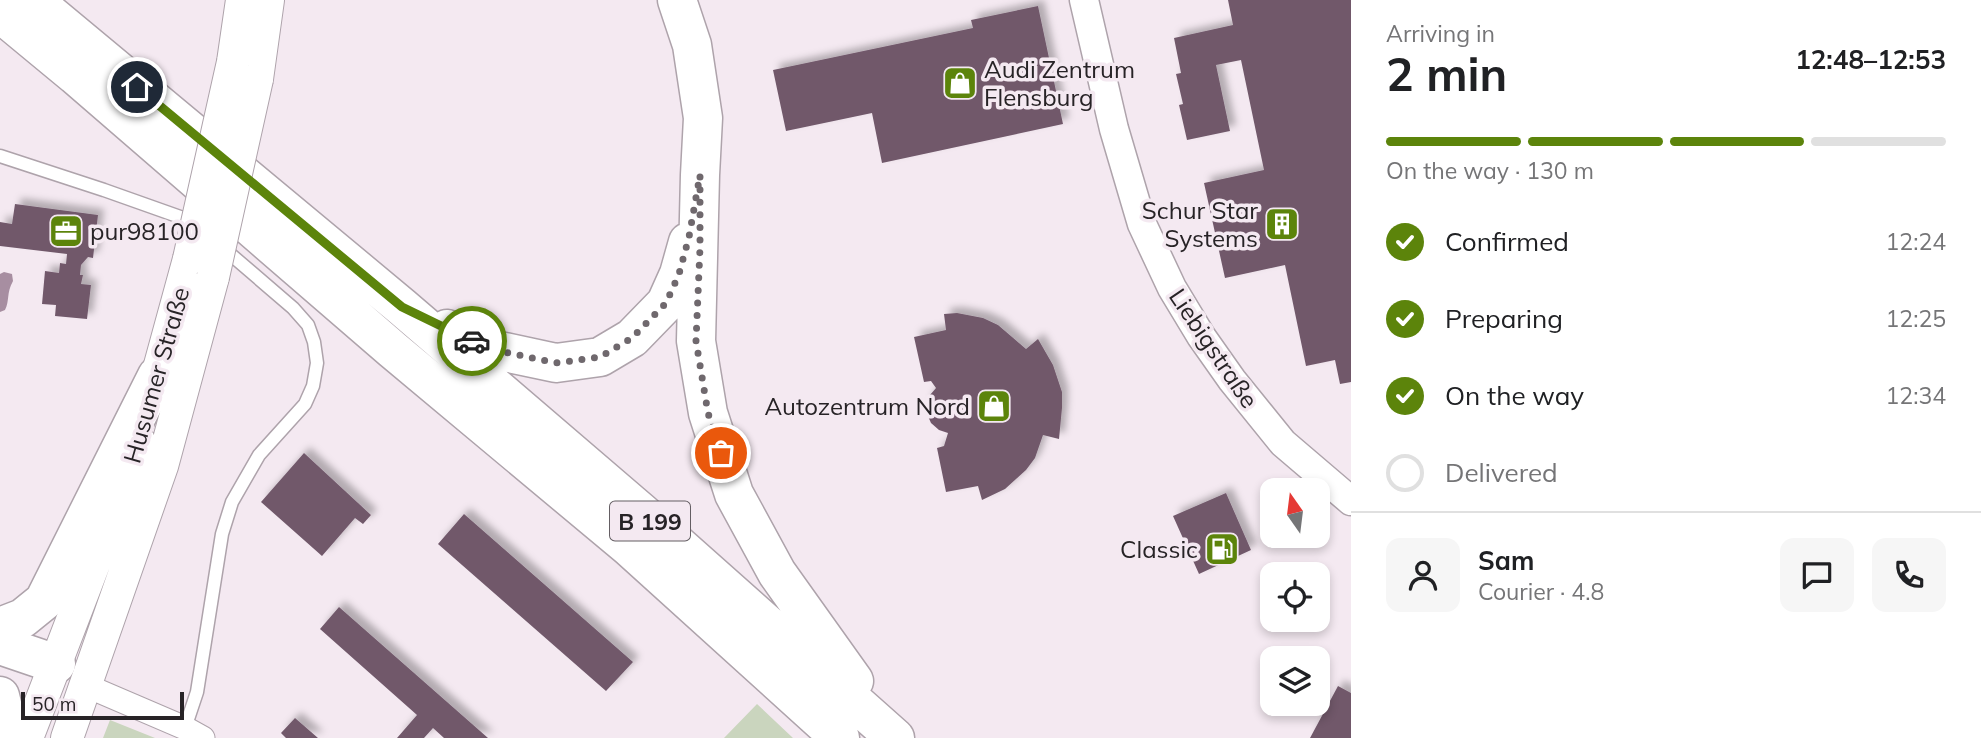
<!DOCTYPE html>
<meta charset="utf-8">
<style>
:root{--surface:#fff;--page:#f6f6f6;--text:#202124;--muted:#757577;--line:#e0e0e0;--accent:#5c840b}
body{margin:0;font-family:Mulish,sans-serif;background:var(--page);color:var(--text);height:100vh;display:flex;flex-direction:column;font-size:26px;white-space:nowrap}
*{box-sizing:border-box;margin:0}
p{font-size:23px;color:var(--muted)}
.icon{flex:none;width:38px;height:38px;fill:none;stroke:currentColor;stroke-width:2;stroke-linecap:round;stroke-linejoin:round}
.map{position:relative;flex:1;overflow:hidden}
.panel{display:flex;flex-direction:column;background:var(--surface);width:630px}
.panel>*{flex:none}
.needle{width:46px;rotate:346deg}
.controls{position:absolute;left:1260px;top:478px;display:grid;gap:14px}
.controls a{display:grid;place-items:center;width:70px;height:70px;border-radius:14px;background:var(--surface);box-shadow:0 4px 10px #0003;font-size:35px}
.scale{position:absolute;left:21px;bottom:18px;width:163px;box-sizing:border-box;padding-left:7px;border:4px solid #272326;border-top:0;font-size:19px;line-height:24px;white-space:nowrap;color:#272326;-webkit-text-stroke:5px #f4e9f1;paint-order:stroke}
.pin{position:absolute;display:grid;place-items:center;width:60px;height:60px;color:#fff;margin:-30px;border:4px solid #fff;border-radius:50%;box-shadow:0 2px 7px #0007}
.courier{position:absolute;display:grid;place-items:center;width:70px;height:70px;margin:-35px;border:5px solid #5c840b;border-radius:50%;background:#fff;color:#222;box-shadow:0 2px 9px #0007}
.headline em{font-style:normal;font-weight:700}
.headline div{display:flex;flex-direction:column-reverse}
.headline{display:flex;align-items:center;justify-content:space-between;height:119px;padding:0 35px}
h1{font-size:46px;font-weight:700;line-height:52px}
.bar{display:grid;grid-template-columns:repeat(4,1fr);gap:10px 7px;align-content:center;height:84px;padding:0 35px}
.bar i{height:9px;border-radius:5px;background:var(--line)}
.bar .on{background:var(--accent)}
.bar p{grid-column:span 4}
.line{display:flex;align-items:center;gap:18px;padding:0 35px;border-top:2px solid var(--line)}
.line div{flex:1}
.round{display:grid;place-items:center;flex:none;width:74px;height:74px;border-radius:14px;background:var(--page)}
ol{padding:0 35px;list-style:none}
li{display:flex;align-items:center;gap:21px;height:77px}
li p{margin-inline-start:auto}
li .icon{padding:7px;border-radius:50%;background:var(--accent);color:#fff;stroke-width:4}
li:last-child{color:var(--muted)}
li i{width:38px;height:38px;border:4px solid var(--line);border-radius:50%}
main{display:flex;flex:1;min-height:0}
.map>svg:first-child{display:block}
</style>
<main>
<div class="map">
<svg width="1351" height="738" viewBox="0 0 1351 738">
<defs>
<filter id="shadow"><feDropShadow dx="6" dy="-6" stdDeviation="3.5" flood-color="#0004"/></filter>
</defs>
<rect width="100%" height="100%" fill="#f4e9f1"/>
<!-- green -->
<path fill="#cad5be" d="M757 704 793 738H724Z
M110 720 155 738H103Z"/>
<!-- water -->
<path fill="#a78ea1" d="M4 272 12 274 13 281C6 294 10 300 5 310L0 312V274Z"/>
<!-- building -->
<path fill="#71596b" filter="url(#shadow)" d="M1228 0H1351V382L1340 384 1335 360 1306 366 1285 265 1225 278 1204 183 1264 170 1241 60 1216 65 1230 131 1187 140 1179 105 1183 104 1176 74 1181 73 1174 38 1233 25Z
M1038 6 1063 124 882 163 872 113 786 131 773 70 973 28 971 20Z
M15 204 98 215 93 258 88 257 81 265 80 275H83L81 284 91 285 87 319 55 316 56 305 42 304 45 271 59 273 60 263 66 264 67 254 0 246V222L12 224Z
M957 313 983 318 998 325 1026 349 1038 339 1053 365 1062 392V408L1059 439 1043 435 1035 458 1026 470 1005 489 982 500 978 486 946 492 937 448 944 446 948 433 939 430 931 423 927 414 926 404 930 395 936 388 931 381 924 382 914 337 946 330 944 314Z
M304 453 371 515 363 524 355 518 322 556 261 502Z
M1226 493 1251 550 1199 574 1173 516Z
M464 514 633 662 606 691 438 544Z
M339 607 488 738H444L433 728 424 738H397L417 715 320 629Z
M1338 686 1351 693V738H1310Z
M295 718 318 738H286L281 733Z"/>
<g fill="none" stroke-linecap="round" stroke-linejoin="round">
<!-- service casing -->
<g stroke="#aea3ab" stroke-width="15">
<path id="service" d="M0 156 104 190 183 218 194 226
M185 728 197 692 222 534 232 502 259 455 305 404 313 386 317 363 314 342 308 325 293 308 222 247"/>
</g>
<!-- minor casing -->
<g stroke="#aea3ab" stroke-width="25">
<path id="minor" d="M87 686 185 728 203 738"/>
</g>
<!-- tertiary casing -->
<g stroke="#aea3ab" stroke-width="31">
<path id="tertiary" d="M1084 0 1114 129 1142 224 1172 288 1201 336 1232 380 1283 443 1351 501"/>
</g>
<!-- secondary casing -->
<g stroke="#aea3ab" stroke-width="34">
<path id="secondary" d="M233 62 242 0
M257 79 268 0
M151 398 189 259
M27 738 133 462 139 441
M67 738 162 466 213 277"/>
</g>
<!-- trunk casing -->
<g stroke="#aea3ab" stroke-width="41">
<path id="trunk" d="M33 0 402 307 642 513 895 738
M677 0 692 45 703 118 700 175 696 341 708 413 734 494 777 573 854 681
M0 13 75 75 393 350 629 547 840 738
M447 329 486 348 556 363 600 357 632 338 666 303 679 274 688 242
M0 627 23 618 44 601 157 376
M0 645 56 664
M0 696 8 728 6 738"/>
</g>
<!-- service -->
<use href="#service" stroke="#fff" stroke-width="12"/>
<!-- minor -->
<use href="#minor" stroke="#fff" stroke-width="23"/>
<!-- tertiary -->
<use href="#tertiary" stroke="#fff" stroke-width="28"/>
<!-- secondary -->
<use href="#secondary" stroke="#fff" stroke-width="32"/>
<!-- trunk -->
<use href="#trunk" stroke="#fff" stroke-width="38"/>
<!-- secondary-bridge casing -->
<g stroke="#aea3ab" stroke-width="34" stroke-linecap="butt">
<path id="secondary-bridge" d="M189 259 233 62
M213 277 257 79"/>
</g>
<!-- secondary-bridge -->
<use href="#secondary-bridge" stroke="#fff" stroke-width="32"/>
</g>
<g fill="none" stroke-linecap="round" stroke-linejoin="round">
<!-- done -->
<path stroke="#6f686d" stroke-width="7" stroke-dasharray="0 12.6" d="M472 341 486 348 556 363 600 357 632 338 666 303 679 274 689 237 700 175V248L696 341 708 413 721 453"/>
<!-- route -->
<path stroke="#5c840b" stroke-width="9" d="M137 87 402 307 472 341"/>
</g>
<!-- icons -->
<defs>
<g id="shop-square" transform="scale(1.75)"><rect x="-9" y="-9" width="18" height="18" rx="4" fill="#5c840b" stroke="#f4e9f1"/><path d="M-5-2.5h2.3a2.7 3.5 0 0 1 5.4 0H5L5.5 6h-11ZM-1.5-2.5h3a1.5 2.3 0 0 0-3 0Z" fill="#fff"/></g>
<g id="building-square" transform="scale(1.75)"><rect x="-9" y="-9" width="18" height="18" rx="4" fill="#5c840b" stroke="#f4e9f1"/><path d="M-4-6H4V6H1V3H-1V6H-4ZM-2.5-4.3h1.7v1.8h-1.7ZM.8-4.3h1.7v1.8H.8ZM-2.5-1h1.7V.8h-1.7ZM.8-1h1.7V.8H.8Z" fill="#fff"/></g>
<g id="office-square" transform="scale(1.75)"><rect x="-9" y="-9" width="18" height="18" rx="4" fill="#5c840b" stroke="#f4e9f1"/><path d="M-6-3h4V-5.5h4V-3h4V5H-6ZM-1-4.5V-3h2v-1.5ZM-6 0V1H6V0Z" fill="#fff"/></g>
<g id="fuel-square" transform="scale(1.75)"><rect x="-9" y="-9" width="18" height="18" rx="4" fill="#5c840b" stroke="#f4e9f1"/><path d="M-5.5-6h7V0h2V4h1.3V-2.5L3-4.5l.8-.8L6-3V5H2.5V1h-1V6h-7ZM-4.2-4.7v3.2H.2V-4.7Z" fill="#fff"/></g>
</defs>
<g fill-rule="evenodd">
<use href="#shop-square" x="960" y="83"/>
<use href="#building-square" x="1282" y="224"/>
<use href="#office-square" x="66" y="231"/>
<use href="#shop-square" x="994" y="406"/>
<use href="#fuel-square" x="1222" y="549"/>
</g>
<g text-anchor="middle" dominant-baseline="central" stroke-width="7" stroke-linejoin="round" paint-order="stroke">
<!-- shield labels -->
<rect fill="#f4e9f1" stroke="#645e63" stroke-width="2" x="610" y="501.5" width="80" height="39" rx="5"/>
<g font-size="23" font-weight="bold" fill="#272326">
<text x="650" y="521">B 199</text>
</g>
<!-- poi labels -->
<g font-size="24" fill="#272326" stroke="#f4e9f1" text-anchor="end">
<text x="984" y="69" text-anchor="start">Audi Zentrum<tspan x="984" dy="28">Flensburg</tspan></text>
<text x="1258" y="210">Schur Star<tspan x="1258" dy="28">Systems</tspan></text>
<text x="90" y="231" text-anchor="start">pur98100</text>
<text x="970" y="406">Autozentrum Nord</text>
<text x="1198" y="549">Classic</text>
</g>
<!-- street labels -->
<g font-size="24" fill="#272326" stroke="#f4e9f1">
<text transform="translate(1214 348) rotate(56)">Liebigstraße</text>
<text transform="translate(156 375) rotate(-74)">Husumer Straße</text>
</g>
</g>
</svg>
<div class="controls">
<a><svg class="needle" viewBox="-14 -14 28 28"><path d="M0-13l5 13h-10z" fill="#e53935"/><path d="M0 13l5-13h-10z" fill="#757577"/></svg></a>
<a><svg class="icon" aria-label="locate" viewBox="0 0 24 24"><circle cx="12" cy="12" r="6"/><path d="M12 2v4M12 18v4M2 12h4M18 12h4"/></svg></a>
<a><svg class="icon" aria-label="layers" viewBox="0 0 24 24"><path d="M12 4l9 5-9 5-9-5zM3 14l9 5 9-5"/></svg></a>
</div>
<div class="scale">50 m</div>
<div class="pin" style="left:721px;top:453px;background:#ea580c"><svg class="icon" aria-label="bag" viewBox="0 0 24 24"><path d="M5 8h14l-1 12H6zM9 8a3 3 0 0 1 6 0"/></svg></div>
<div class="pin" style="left:137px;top:87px;background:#1f2937"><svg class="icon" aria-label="home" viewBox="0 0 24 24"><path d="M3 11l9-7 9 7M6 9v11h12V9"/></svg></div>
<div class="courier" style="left:472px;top:341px"><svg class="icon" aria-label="car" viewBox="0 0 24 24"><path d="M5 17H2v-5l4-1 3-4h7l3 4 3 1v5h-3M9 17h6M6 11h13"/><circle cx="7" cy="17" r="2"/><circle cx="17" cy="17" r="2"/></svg></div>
</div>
<section class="panel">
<div class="headline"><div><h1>2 min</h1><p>Arriving in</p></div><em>12:48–12:53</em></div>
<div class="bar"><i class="on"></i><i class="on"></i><i class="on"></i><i></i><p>On the way · 130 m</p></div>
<ol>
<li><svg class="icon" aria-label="check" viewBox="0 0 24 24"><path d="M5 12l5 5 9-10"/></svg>Confirmed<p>12:24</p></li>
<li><svg class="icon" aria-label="check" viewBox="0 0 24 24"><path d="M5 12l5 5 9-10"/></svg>Preparing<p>12:25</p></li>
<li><svg class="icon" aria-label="check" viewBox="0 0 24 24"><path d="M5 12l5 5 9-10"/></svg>On the way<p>12:34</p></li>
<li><i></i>Delivered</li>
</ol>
<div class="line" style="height:126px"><a class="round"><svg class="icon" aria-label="person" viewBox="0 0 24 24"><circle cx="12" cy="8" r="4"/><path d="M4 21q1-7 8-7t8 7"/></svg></a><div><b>Sam</b><p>Courier · 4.8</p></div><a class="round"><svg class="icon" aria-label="chat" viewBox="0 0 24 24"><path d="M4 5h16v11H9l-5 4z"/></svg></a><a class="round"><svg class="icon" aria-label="phone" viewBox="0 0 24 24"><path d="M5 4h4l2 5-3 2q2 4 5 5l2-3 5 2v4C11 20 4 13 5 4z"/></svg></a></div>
</section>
</main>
